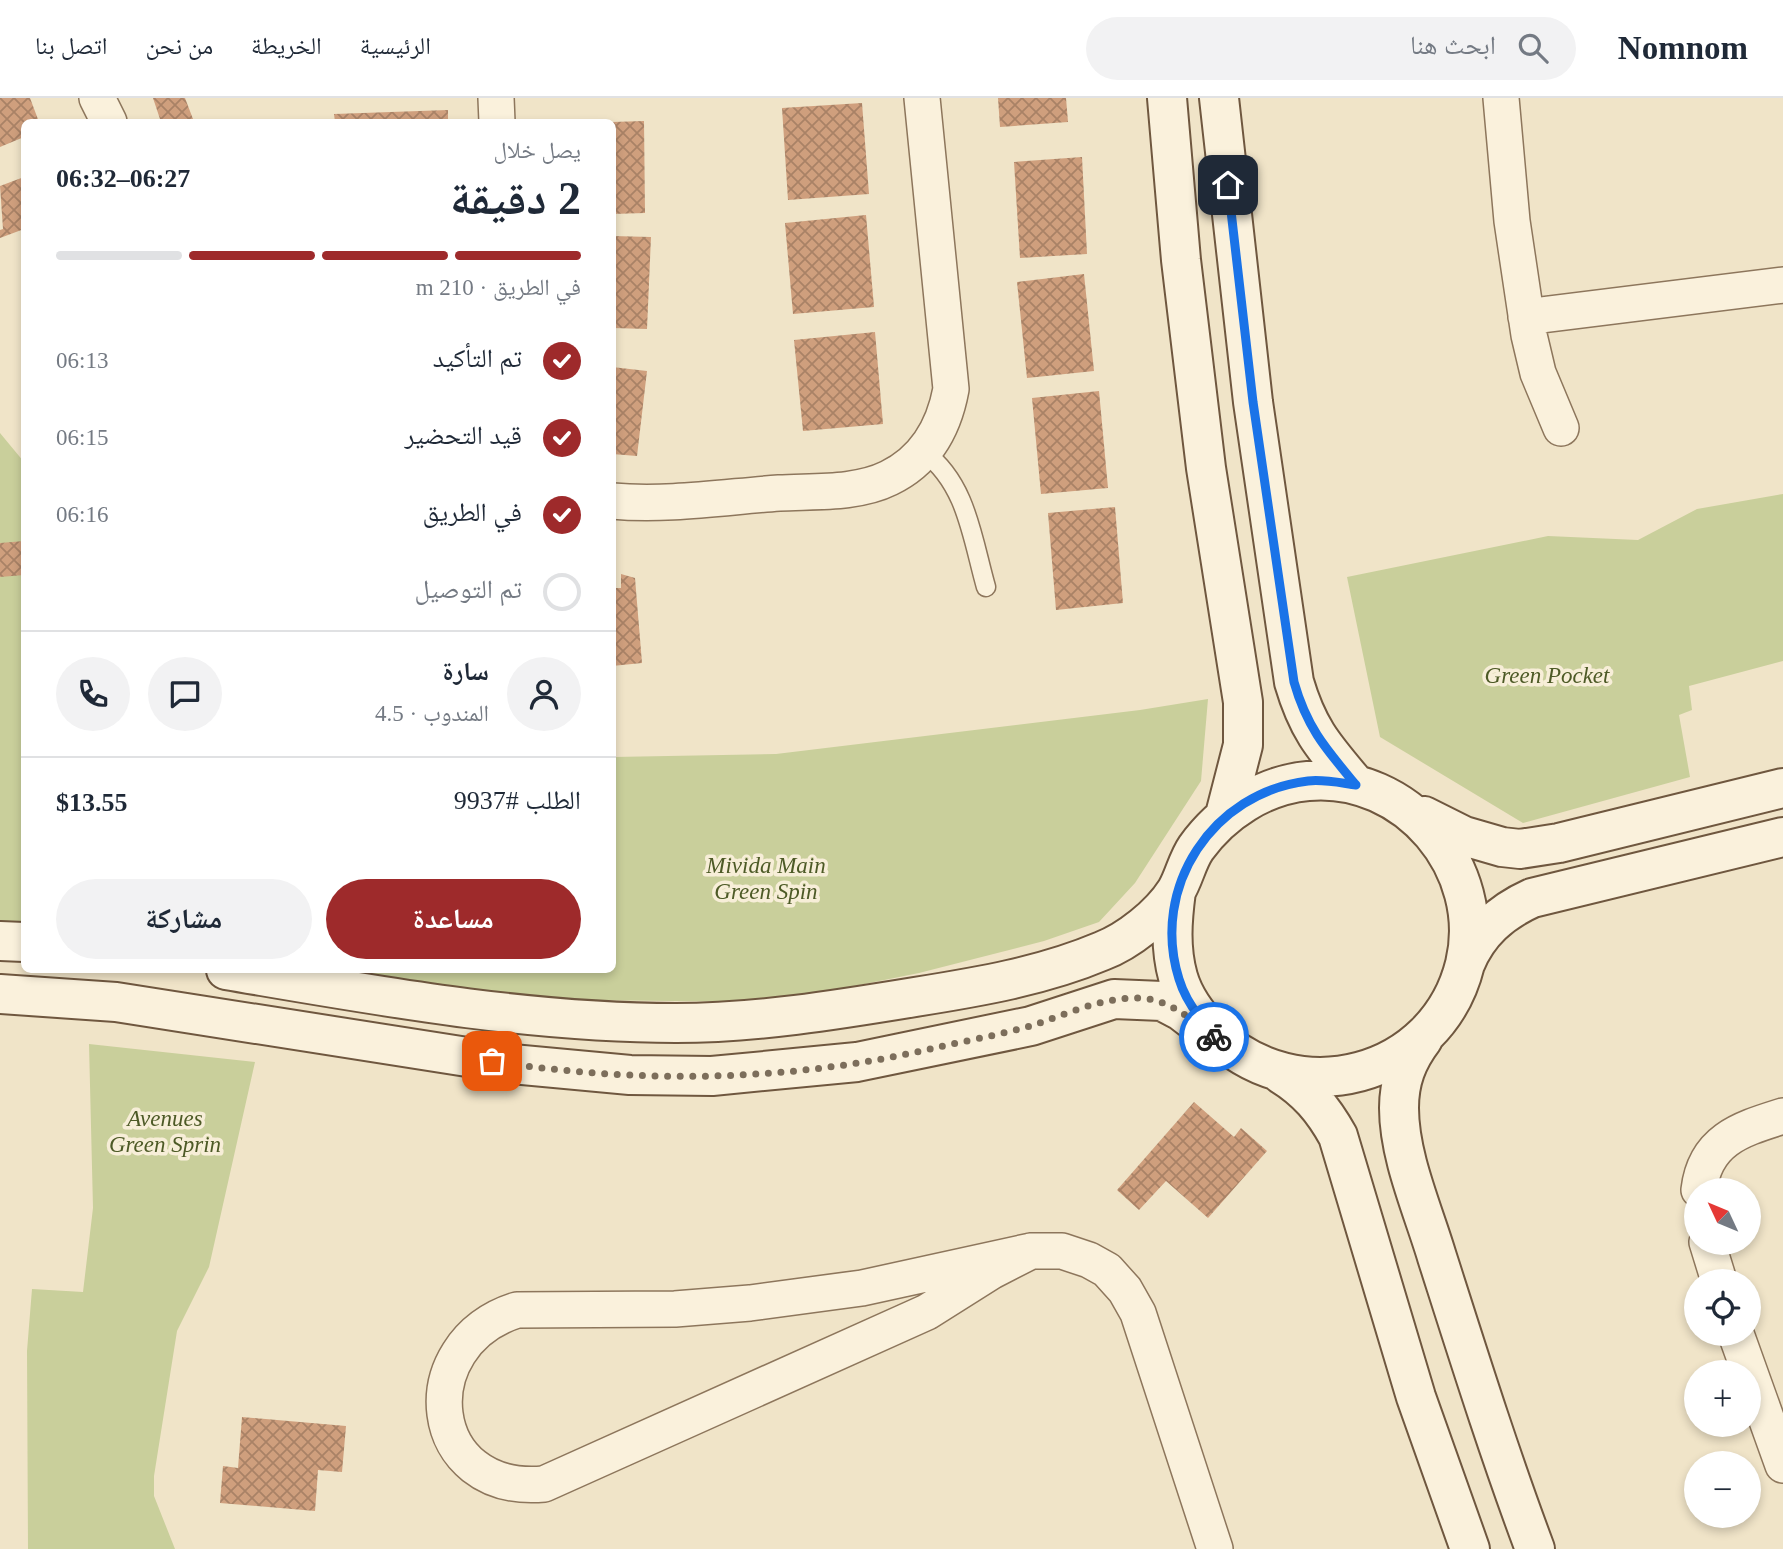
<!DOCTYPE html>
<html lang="ar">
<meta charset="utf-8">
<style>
:root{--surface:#fff;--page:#f2f2f3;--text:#1f2937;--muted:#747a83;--line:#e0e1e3;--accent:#9e2a2b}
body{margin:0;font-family:"Times New Roman","Noto Naskh Arabic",serif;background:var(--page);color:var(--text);direction:rtl;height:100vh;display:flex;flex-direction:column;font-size:26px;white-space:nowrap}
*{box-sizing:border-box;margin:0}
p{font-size:23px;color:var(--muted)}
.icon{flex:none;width:38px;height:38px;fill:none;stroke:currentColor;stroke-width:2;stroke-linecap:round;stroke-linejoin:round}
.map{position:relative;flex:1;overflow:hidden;direction:ltr}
.drawer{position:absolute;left:21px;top:21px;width:595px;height:854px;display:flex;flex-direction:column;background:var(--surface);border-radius:10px;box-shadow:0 4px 10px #0003;direction:rtl}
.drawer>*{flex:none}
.needle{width:46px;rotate:314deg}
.tools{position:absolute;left:1684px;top:1080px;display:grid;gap:14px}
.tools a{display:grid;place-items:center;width:77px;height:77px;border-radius:50%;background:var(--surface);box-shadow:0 4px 10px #0003;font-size:35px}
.pin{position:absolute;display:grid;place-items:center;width:60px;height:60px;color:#fff;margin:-30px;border-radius:14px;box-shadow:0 4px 10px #0006}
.courier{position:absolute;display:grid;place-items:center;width:70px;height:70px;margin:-35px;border:5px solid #1a73e8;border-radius:50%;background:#fff;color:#222;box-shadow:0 2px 9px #0007}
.overview em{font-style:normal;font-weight:800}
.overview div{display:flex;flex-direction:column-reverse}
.overview{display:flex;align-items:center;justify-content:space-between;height:119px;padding:0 35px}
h1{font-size:46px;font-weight:800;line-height:52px}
.bar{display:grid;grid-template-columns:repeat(4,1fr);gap:10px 7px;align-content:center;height:84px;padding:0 35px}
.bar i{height:9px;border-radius:5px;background:var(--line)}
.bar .active{background:var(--accent)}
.bar p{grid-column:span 4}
.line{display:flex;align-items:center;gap:18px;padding:0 35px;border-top:2px solid var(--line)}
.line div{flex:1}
.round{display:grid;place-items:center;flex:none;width:74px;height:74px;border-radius:37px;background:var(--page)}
ol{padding:0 35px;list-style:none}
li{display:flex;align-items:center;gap:21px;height:77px}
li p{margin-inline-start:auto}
li .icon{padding:7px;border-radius:50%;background:var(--accent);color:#fff;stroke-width:4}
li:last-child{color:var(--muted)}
li i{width:38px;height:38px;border:4px solid var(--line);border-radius:50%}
.primary-button{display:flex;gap:14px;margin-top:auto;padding:14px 35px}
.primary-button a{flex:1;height:80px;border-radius:42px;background:var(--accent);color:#fff;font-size:28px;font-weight:800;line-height:80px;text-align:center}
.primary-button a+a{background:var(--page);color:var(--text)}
header{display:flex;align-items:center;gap:42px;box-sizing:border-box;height:98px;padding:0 35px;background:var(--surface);border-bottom:2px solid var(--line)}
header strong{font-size:33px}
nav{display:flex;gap:38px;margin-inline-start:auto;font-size:24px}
.search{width:490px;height:63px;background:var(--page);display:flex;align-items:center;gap:18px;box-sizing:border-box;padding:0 24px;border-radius:38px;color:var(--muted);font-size:26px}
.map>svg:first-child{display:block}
</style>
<header>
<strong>Nomnom</strong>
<div class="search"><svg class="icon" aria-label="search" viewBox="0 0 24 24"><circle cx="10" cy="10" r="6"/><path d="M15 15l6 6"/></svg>ابحث هنا</div>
<nav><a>الرئيسية</a><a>الخريطة</a><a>من نحن</a><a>اتصل بنا</a></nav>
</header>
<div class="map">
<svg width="1783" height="1451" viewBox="0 0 1783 1451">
<defs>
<pattern id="building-cross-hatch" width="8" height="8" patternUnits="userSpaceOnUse" patternTransform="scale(1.75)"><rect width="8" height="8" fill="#cf9f7d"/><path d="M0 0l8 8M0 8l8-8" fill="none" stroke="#a98266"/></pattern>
</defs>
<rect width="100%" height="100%" fill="#f0e4c8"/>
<!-- green -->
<path fill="#c9cf9b" d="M0 335 24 364V826H0Z
M1783 396V563L1689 588 1692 612 1679 617 1690 679 1523 725 1380 639 1347 479 1548 438 1638 442 1697 411Z
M1208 601 1201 683 1135 785 1099 824 1044 843 919 875 775 904 487 901 305 872H612L613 659 776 656 1140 612Z
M89 946 255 964 209 1169 177 1233 154 1378V1398L175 1451H28L27 1253 32 1191 83 1194 93 1110Z"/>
<!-- building -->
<path fill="url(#building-cross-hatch)" d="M0 0H30L39 24H24V39L0 49Z
M153 0H185L193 21 187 24H161Z
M998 0H1066L1068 24 1000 29Z
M862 5 869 96 788 102 782 10Z
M448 12V24H335L334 16Z
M644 23 645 115 612 116V24Z
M1082 59 1087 156 1020 160 1014 64Z
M24 79V131L0 140V132L3 131 0 88Z
M866 117 874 209 793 216 785 125Z
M612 138 651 139 647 231 612 230Z
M1084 176 1094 273 1027 280 1017 184Z
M875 234 883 326 803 333 794 242Z
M612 269 647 273 637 358 612 356Z
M1099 293 1108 390 1041 396 1032 300Z
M1115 409 1123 505 1056 512 1048 415Z
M24 443V477L0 479V445Z
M621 476 635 480 642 565 612 568V490H621Z
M1194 1004 1234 1039 1241 1030 1267 1053 1208 1120 1166 1083 1139 1112 1117 1092Z
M242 1319 346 1328 342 1374 318 1372 315 1413 220 1405 223 1368 238 1370Z"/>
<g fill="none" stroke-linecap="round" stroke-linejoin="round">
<!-- lane casing -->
<g stroke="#8d765c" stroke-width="21">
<path id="lane" d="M924 354C967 386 972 440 986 489"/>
</g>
<!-- street casing -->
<g stroke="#8d765c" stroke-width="38">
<path id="street" d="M97 0 109 24
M496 0 497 24
M1501 0 1512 123 1529 237 1538 275 1561 330
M1526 219 1783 187
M612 403C667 408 724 399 779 395 814 393 857 396 889 380 926 362 944 329 951 291L922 0
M1699 1092C1705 1041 1742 1031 1783 1018
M1707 1144 1719 1183
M1031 1153 992 1173 927 1214 544 1386C424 1397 409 1246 517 1212L675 1211 750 1205 862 1190 1031 1153H1062L1089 1162 1107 1172 1125 1192 1138 1215 1215 1451
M1736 1236 1783 1367"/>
</g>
<!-- secondary casing -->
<g stroke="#6f573f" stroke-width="42">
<path id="secondary" d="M1167 0 1181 162 1206 370 1243 604V647L1225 717
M1219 0 1253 304 1294 584C1308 632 1324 649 1356 687
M1424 718 1464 738 1502 749 1520 751 1559 745 1783 690
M0 843 24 844
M1465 866C1478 834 1501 814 1532 800L1783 739
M226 872C374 897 525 925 676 925 756 925 836 912 915 899 978 889 1043 878 1102 853 1128 843 1160 818 1176 793 1184 780 1187 763 1196 750 1222 714 1263 687 1308 683 1407 674 1488 771 1465 866 1437 980 1296 1016 1214 935 1199 920 1184 900 1178 879 1170 850 1172 823 1176 793
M0 896 116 904 512 966 630 977 712 978 857 964 1031 928 1114 901 1162 903 1181 913 1203 930
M1423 941C1407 962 1399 983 1399 1010 1399 1059 1423 1112 1437 1159 1468 1256 1499 1355 1535 1451
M1281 976C1307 992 1323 1011 1338 1038L1416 1299 1470 1451"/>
</g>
<!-- lane -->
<use href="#lane" stroke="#faf1dc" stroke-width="18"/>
<!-- street -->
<use href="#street" stroke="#faf1dc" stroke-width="35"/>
<!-- secondary -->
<use href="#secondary" stroke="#faf1dc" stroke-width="38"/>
</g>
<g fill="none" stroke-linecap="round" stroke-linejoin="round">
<!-- done -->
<path stroke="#7c6e5b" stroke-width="7" stroke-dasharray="0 12.6" d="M492 963C636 986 788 984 930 951 964 943 1000 937 1034 927 1067 916 1100 900 1136 900 1168 900 1190 920 1214 939"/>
<!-- route -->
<path stroke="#1a73e8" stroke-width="9" d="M1214 939 1232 953C1210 932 1188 911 1179 881 1150 789 1213 694 1308 683 1323 681 1341 685 1356 687 1326 651 1307 630 1294 584L1253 304 1228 87"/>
</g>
<g text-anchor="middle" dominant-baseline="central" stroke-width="7" stroke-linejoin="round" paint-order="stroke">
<!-- park labels -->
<g font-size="23" font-style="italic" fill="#4d5a26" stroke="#f7eed8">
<text x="1547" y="577">Green Pocket</text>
<text x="766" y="767">Mivida Main<tspan x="766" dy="26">Green Spin</tspan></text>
<text x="165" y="1020">Avenues<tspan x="165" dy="26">Green Sprin</tspan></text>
</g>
</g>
</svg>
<div class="tools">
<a><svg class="needle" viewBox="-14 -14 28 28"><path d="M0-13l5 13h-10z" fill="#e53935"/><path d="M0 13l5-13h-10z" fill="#747a83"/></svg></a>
<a><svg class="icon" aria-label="locate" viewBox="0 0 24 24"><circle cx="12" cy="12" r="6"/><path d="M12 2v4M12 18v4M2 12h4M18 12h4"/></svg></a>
<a>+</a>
<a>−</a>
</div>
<div class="pin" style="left:492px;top:963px;background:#ea580c"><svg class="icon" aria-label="bag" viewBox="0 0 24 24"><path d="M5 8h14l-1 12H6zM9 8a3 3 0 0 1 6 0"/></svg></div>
<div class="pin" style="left:1228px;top:87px;background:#1f2937"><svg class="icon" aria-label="home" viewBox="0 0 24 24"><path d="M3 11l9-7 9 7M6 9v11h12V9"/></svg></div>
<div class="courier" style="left:1214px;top:939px"><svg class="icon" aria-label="bike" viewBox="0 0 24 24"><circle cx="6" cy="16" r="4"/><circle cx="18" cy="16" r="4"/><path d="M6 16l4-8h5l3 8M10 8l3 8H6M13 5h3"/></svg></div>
<section class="drawer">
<div class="overview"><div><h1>2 دقيقة</h1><p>يصل خلال</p></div><em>06:27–06:32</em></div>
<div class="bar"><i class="active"></i><i class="active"></i><i class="active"></i><i></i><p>في الطريق · 210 m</p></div>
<ol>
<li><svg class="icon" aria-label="check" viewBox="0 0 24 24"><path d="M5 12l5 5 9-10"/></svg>تم التأكيد<p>06:13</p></li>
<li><svg class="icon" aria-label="check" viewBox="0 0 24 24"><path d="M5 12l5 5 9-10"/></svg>قيد التحضير<p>06:15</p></li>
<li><svg class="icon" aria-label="check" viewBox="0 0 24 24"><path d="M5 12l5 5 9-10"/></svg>في الطريق<p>06:16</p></li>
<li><i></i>تم التوصيل</li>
</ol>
<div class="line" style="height:126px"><a class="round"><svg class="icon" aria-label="person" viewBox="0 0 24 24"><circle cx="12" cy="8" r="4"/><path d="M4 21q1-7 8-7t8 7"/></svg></a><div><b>سارة</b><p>المندوب · 4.5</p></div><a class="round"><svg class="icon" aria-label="chat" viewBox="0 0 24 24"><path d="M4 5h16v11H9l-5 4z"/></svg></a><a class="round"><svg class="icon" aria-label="phone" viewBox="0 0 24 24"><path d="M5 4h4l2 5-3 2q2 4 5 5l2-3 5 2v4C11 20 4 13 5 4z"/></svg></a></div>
<div class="line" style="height:91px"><div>الطلب #9937</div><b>$13.55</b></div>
<div class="primary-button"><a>مساعدة</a><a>مشاركة</a></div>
</section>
</div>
